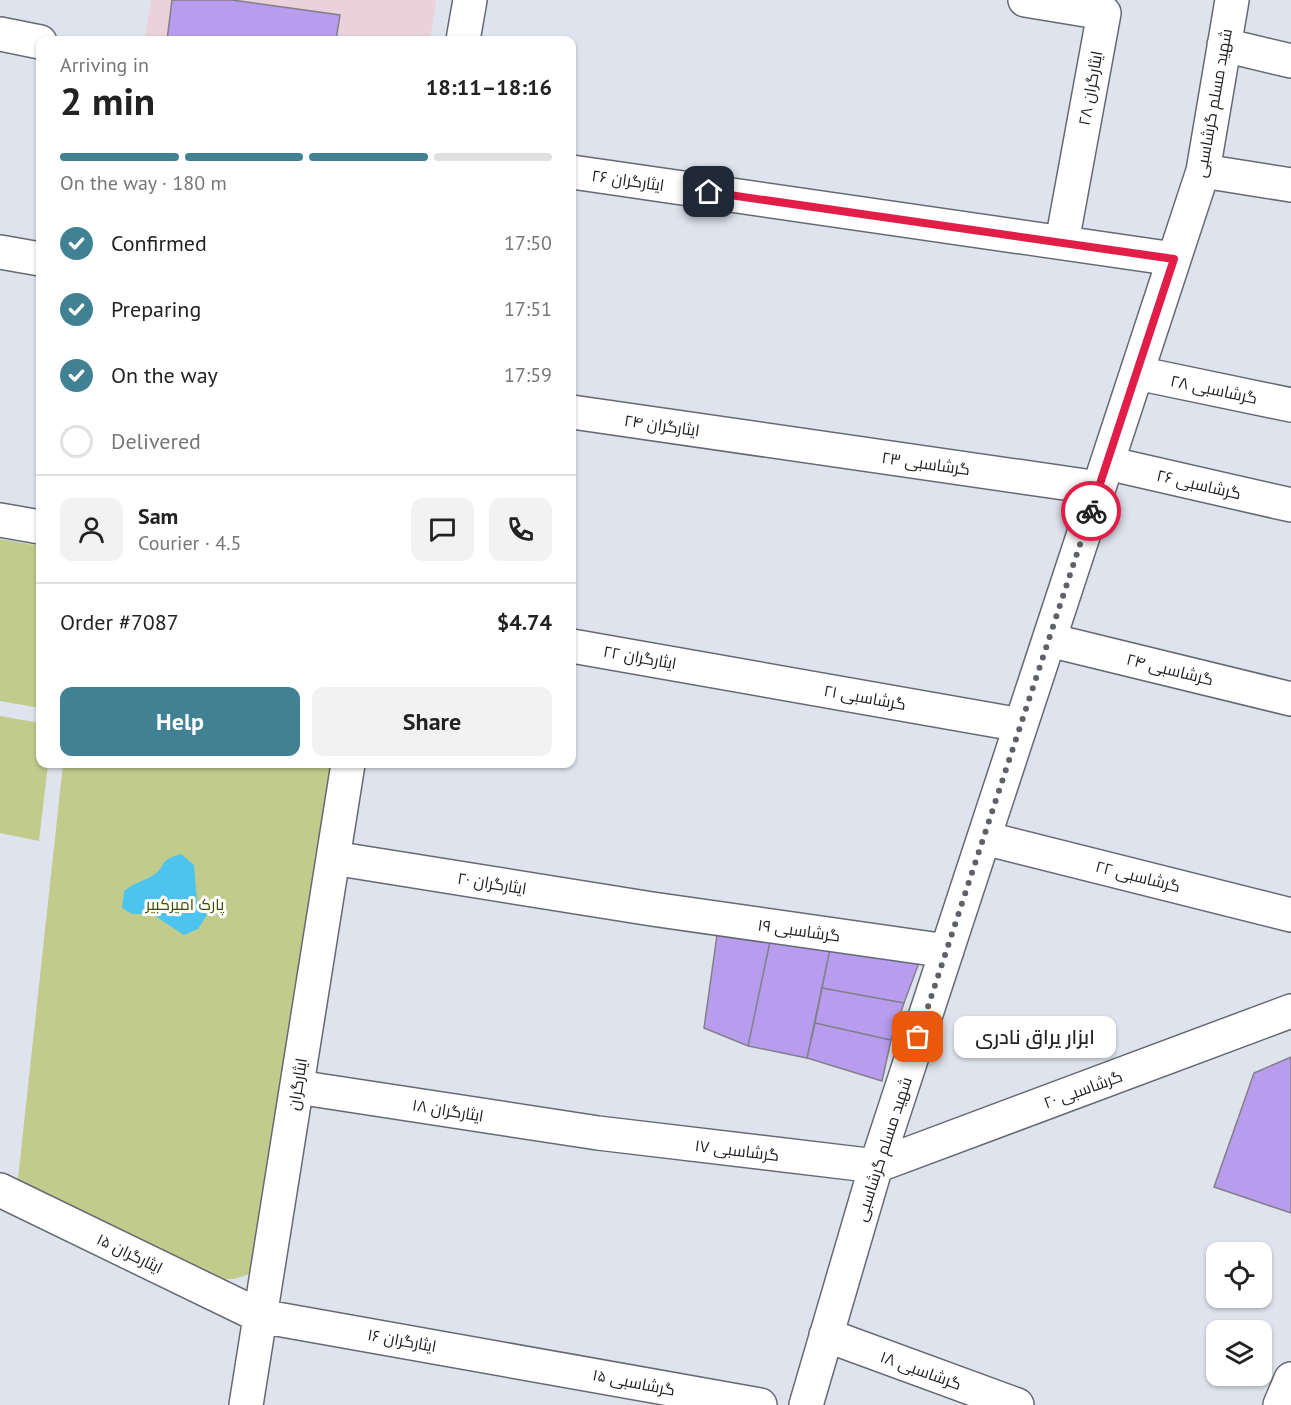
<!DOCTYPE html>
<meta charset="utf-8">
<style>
:root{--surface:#fff;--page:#f2f2f2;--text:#222;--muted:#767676;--line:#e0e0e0;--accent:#408193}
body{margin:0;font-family:"PT Sans",Cairo,sans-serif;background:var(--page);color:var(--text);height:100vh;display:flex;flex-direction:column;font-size:22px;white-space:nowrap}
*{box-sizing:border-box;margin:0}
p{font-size:20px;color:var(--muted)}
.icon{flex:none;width:33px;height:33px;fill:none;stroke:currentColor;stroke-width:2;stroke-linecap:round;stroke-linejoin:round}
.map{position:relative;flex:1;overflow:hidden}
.details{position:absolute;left:36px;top:36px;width:540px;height:732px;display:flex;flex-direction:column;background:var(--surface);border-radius:12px;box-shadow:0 2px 4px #0004}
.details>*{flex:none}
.fabs{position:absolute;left:1206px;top:1242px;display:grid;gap:12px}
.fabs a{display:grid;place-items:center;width:66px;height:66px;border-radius:12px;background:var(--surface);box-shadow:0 2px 4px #0004;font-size:30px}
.pin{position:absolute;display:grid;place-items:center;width:51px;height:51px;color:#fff;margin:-26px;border-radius:12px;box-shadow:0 3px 9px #0006}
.courier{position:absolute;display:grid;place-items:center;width:60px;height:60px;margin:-30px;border:4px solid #e11d48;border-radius:50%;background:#fff;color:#222;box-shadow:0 2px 8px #0007}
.bubble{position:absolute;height:42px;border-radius:12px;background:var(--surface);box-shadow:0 2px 4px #0004;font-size:20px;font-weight:600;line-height:42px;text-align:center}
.headline em{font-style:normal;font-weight:600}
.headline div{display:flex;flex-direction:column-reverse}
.headline{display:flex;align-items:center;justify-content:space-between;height:102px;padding:0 24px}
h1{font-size:39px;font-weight:600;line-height:45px}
.bar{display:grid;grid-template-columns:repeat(4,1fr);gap:9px 6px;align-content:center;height:72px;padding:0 24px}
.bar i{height:8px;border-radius:4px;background:var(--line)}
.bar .on{background:var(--accent)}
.bar p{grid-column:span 4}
.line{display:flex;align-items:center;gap:15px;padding:0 24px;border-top:2px solid var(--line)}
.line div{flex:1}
.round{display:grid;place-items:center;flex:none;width:63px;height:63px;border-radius:12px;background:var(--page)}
ol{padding:0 24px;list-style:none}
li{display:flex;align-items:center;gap:18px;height:66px}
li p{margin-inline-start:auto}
li .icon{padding:6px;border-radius:50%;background:var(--accent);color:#fff;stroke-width:4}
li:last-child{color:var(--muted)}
li i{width:33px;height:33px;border:3px solid var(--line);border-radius:50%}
.action{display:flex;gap:12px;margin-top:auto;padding:12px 24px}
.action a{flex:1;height:69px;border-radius:12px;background:var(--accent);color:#fff;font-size:24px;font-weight:600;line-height:69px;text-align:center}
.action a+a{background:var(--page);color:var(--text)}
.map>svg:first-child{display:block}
</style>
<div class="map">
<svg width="1291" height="1405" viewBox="0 0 1291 1405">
<rect width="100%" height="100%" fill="#dee3ee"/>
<!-- education -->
<path fill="#ebd1d9" d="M151 0H436L430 40H145Z"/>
<!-- green -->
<path fill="#c1cc8c" d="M0 539 40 546V708L0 701Z
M0 716 40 723V764H48L39 841 0 833Z
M63 764H346L253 1273 234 1279H217L17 1188Z"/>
<!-- water -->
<path fill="#4dc4ed" d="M181 854 194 865 197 901 207 915 198 929 184 935 152 914H132L122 908 124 891C135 882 147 880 155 874 168 864 157 861 181 854Z"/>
<!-- building -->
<path fill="#b89cee" stroke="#827f89" stroke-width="1.5" d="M172 0H232L340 15 336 40H167Z
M718 928 771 937 748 1046 704 1028Z
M771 937 830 949 807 1058 748 1046Z
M830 949 920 960 904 1003 822 988Z
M822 988 904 1003 891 1040 815 1023Z
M815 1023 891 1040 882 1081 807 1058Z
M1291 1057V1213L1214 1187 1254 1073Z"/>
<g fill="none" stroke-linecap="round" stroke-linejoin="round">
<!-- minor casing -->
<g stroke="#656973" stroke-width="36">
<path id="minor" d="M1025 0 1104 13 1062 242
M0 34 40 42
M463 40 470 0
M1224 45 1291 61
M1203 171 1291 185
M572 172 1174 259
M0 252 40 259
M1137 373 1291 405
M572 412 1099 488
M1107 463 1291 505
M0 520 40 527
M1049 640 1291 699
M572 646 1021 725
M984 838 1291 915
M333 858 652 909 947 951
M297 1087 598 1133 876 1166 1291 1011
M0 1190 260 1316 760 1405
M826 1335 1017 1405
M246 1405 348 764
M806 1405 876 1166 1203 171 1232 0
M1280 1405 1291 1379"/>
</g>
<!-- minor -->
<use href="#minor" stroke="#fff" stroke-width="33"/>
</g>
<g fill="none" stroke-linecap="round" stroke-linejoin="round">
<!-- done -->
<path stroke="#5e6167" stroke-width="6" stroke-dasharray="0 10.8" d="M918 1037 1091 511"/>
<!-- route -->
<path stroke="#e11d48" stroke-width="8" d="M709 192 1174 259 1091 511"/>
</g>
<g text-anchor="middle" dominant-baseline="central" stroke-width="6" stroke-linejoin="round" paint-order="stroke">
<!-- street labels -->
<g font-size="16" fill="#191b1f" stroke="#fff">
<text transform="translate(1090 88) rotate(-80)">ایثارگران ۲۸</text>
<text transform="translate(1213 103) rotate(-80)">شهید مسلم گرشاسبی</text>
<text transform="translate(628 180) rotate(8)">ایثارگران ۲۶</text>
<text transform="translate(1214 389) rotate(12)">گرشاسبی ۲۸</text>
<text transform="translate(662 425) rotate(8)">ایثارگران ۲۴</text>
<text transform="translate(926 463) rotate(8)">گرشاسبی ۲۳</text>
<text transform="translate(1199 484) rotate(13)">گرشاسبی ۲۶</text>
<text transform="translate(640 657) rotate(10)">ایثارگران ۲۲</text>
<text transform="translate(1170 669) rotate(14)">گرشاسبی ۲۴</text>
<text transform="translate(865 697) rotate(10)">گرشاسبی ۲۱</text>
<text transform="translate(1138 876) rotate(14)">گرشاسبی ۲۲</text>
<text transform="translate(492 883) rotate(9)">ایثارگران ۲۰</text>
<text transform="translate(799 930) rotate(8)">گرشاسبی ۱۹</text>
<text transform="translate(297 1084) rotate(-81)">ایثارگران</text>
<text transform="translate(1083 1089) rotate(-20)">گرشاسبی ۲۰</text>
<text transform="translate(448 1110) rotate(9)">ایثارگران ۱۸</text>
<text transform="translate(883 1149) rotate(-72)">شهید مسلم گرشاسبی</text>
<text transform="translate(737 1150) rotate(7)">گرشاسبی ۱۷</text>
<text transform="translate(130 1253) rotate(26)">ایثارگران ۱۵</text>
<text transform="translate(402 1340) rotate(10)">ایثارگران ۱۶</text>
<text transform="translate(921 1370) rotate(20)">گرشاسبی ۱۸</text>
<text transform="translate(634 1382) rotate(11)">گرشاسبی ۱۵</text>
</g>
<!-- park labels -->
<g font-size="16" fill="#434a00" stroke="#fff">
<text x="185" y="904">پارک امیرکبیر</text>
</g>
</g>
</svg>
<div class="fabs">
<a><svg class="icon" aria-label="locate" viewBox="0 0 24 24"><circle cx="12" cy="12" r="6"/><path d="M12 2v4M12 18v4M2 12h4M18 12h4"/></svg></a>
<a><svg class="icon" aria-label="layers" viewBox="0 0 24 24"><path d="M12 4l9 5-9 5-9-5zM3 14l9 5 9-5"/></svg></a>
</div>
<div class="pin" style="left:918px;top:1037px;background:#ea580c"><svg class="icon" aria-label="bag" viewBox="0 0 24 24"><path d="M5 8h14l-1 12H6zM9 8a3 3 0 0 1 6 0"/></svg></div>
<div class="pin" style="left:709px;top:192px;background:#1f2937"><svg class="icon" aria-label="home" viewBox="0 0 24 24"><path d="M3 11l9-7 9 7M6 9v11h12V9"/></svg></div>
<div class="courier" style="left:1091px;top:511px"><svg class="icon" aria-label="bike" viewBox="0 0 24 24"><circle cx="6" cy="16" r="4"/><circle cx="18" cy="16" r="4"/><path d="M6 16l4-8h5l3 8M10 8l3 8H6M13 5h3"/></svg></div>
<div class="bubble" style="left:954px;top:1016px;width:162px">ابزار یراق نادری</div>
<section class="details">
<div class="headline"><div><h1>2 min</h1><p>Arriving in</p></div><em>18:11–18:16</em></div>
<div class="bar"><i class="on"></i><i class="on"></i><i class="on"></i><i></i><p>On the way · 180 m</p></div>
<ol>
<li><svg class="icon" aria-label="check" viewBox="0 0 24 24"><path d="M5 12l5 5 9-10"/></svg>Confirmed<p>17:50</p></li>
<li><svg class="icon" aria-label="check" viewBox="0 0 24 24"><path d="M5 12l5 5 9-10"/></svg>Preparing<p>17:51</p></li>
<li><svg class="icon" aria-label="check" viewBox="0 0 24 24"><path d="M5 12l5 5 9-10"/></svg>On the way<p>17:59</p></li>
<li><i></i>Delivered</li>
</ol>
<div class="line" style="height:108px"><a class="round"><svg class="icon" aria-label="person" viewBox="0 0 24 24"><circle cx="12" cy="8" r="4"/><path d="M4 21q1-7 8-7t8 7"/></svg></a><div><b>Sam</b><p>Courier · 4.5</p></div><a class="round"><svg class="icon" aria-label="chat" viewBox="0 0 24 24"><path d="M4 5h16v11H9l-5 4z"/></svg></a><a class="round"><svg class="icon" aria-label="phone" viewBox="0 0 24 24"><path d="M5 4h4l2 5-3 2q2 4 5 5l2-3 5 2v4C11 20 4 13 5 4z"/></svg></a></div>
<div class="line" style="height:78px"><div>Order #7087</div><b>$4.74</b></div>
<div class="action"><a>Help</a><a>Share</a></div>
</section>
</div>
